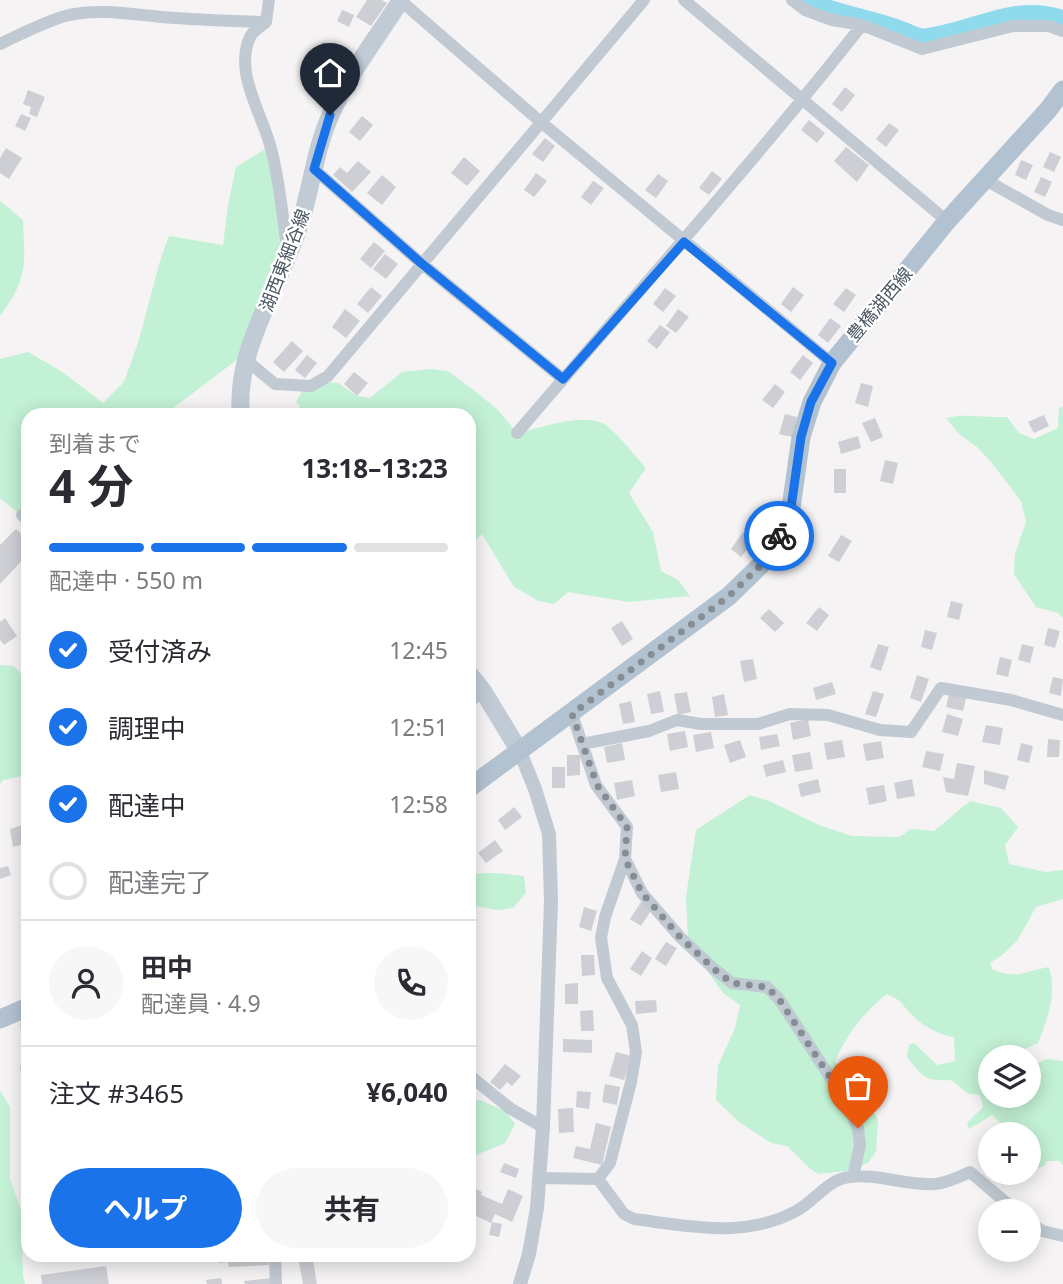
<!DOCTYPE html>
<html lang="ja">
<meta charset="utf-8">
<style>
:root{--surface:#fff;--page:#f7f7f7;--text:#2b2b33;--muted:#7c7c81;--line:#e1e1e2;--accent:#1a73e8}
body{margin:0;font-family:"Noto Sans","Noto Sans JP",sans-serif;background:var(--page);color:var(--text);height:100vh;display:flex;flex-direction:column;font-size:26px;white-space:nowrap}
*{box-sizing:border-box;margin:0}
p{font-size:23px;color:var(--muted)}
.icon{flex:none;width:38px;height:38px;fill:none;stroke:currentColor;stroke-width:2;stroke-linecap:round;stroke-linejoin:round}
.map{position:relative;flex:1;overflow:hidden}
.side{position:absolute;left:21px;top:408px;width:455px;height:854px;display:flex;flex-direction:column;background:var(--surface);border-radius:21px;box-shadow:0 4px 18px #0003}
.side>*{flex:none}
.fabs{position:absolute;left:978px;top:1045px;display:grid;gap:14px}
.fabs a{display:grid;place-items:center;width:63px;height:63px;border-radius:50%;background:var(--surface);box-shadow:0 4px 18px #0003;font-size:35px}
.pin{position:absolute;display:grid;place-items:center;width:60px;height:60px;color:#fff;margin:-72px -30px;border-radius:50% 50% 50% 0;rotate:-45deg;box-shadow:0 0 7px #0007}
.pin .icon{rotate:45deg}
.courier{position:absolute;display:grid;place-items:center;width:70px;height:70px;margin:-35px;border:5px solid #1a73e8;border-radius:50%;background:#fff;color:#222;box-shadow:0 2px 9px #0007}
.overview em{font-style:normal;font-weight:700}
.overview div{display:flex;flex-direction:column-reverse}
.overview{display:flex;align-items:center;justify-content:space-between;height:119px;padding:0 28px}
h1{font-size:46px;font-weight:700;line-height:52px}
.bar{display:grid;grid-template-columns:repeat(4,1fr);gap:10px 7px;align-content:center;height:84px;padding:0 28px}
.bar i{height:9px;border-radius:5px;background:var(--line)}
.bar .selected{background:var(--accent)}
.bar p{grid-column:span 4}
.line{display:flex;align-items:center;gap:18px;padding:0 28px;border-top:2px solid var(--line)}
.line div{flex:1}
.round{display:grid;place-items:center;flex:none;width:74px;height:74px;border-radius:37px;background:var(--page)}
ol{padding:0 28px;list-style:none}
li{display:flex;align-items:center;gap:21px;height:77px}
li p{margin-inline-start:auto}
li .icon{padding:7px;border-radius:50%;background:var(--accent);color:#fff;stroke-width:4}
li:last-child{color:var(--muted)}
li i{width:38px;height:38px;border:4px solid var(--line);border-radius:50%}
.cta{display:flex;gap:14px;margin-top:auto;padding:14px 28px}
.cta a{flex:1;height:80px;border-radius:42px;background:var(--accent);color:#fff;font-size:28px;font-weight:700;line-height:80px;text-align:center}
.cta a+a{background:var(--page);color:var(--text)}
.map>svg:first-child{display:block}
</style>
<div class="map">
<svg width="1063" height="1284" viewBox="0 0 1063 1284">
<rect width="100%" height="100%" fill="#f5f3f3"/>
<!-- green -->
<path fill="#c3f1d5" d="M270 146 289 256 251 349 164 415H28V521L0 498V359L28 352 61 371 103 403 124 382 138 343 160 261 169 236 223 245 228 205 236 167Z
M0 201 23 220C25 264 28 279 0 316Z
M430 369 448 371 480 395 498 410 517 433C542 428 580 412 604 424 615 430 637 458 646 468L629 493 653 532 661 571 678 580 690 596 629 602 568 592 554 604 539 601 514 587 482 534 469 546V415H305L296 402 308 381 338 383 357 396 370 398 402 372Z
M1063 407V618L1058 613 1036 607 1014 574 1015 554 1026 522 1021 501 991 462 977 447 959 434 946 418C966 413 986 418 1007 417L1019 433 1034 439 1058 428 1059 408Z
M0 665 14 666 28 682V775L3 780 0 784Z
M750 795 769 801 819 825 852 836 899 837 911 829 934 831 970 801 1001 808 1018 827 1005 845 1009 864 1045 872 1063 870V899L1036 907 1017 941 1002 955 990 963 992 969C1015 980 1025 971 1049 967 1057 993 1048 1018 1038 1043L1025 1049 1017 1057H990V1096H1029V1067L1047 1059 1063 1061V1165L1059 1161H1047L1044 1166 1029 1172V1134H1005L1004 1126 992 1115 969 1129 967 1123 983 1107 980 1095 969 1094 951 1080C926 1082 922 1076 907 1057L909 1045 914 1043 937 1065 955 1061 954 1037C942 1036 921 1025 913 1016 901 1005 905 1002 887 994 864 1012 847 1034 835 1061L845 1083 868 1105 878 1119 876 1151 868 1163 846 1171 819 1174 809 1168 787 1146 771 1143 739 1122 716 1100 718 1066 735 1028 740 1005 723 993 688 944 686 897 696 830Z
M494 873 524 876 526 893 513 908 497 910 469 905V874Z
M0 1090 10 1107V1179L21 1210 23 1276 25 1284H0Z
M480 1100 505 1111 515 1124 505 1143 469 1158V1102Z"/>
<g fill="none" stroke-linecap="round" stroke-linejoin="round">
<!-- river -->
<path stroke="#90daee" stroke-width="21" d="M802 0C833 15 868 19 900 31 908 34 918 40 925 39 972 34 1015 3 1063 21"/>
</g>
<!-- building -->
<path fill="#cdcfd5" d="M367 0H382L387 3 371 26 356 17Z
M342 10 354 15 349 27 337 21Z
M322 42 335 47 328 64 316 59Z
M310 69 324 73 318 94 304 89Z
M845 87 855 95 842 112 832 104Z
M28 90 45 97 37 117 29 114 31 107 23 104Z
M21 114 31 118 25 131 15 126Z
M362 116 373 125 360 141 349 132Z
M809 120 825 133 817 143 801 130Z
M889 123 899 130 886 147 876 139Z
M545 138 555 146 543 162 532 154Z
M846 147 869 165 857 182 834 161Z
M6 148 22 158 9 179 0 173V158Z
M1050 152 1061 157 1054 172 1043 167Z
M464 157 480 171 467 186 451 173Z
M1021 160 1033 165 1026 180 1015 175Z
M358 161 371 172 352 192 333 175 340 167 347 173Z
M712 171 722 179 709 195 699 188Z
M536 173 547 181 534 197 524 190Z
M658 174 668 181 656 198 645 190Z
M382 175 396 187 382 205 367 193Z
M1041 177 1052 182 1045 197 1034 192Z
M593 181 604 188 591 205 581 197Z
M374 242 385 251 371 268 360 259Z
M385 254 398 264 386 279 373 269Z
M371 287 382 296 368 313 357 304Z
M793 287 804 295 791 312 781 304Z
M665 288 676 296 663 312 653 304Z
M846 288 856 295 844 312 833 304Z
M345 309 360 321 346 338 332 327Z
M678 309 689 317 676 333 666 326Z
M830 318 841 326 828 343 818 335Z
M660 325 670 332 657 349 647 341Z
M292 341 303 351 284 372 273 362Z
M307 355 317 363 305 378 295 370Z
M803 355 813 363 800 380 790 372Z
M354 372 368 383 357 396 344 384Z
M861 383 873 386 868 407 855 403Z
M775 384 785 392 773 408 762 400Z
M785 414 797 417 792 437 779 434Z
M1044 415 1049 426 1034 433 1028 422Z
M875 418 883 437 871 442 862 423Z
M858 436 861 448 841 454 838 442Z
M885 460 898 463 893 484 880 481Z
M834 469H846V493H834Z
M16 529 28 540V554L0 584V545Z
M743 532 754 540 741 557 731 549Z
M841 535 852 541 839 562 828 556Z
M951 601 963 604 959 620 947 617Z
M819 607 829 615 817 631 806 623Z
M769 609 784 623 775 632 760 618Z
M5 618 17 636 4 645 0 640V622Z
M622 621 633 639 622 646 611 628Z
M1048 628 1060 631 1055 648 1044 645Z
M925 630 937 633 932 650 921 647Z
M878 644 889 647 881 671 870 667Z
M1022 644 1034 647 1030 663 1018 660Z
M1000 657 1012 660 1008 677 996 674Z
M753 659 757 679 744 682 740 661Z
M917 675 929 679 921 702 910 698Z
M1053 677 1063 679 1061 696 1049 693Z
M832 682 836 694 816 700 813 688Z
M660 691 664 712 651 714 647 694Z
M873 691 884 694 876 717 865 714Z
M687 692 691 712 678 715 674 694Z
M724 694 728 715 715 717 712 697Z
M949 694 966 698 963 711 946 707Z
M631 701 635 722 623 724 619 704Z
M947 714 963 719 958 736 942 732Z
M808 719 811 736 793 740 790 723Z
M986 725 1003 728 1000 745 982 742Z
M685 731 688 747 670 751 667 734Z
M711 732 714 748 696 752 693 735Z
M777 734 780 746 761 750 759 737Z
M1048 739 1060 740 1059 757H1047Z
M740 740 746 757 730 763 724 745Z
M842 740 845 757 827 760 824 743Z
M881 741 884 758 866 761 863 744Z
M622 743 625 760 607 763 604 747Z
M1021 743 1033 746 1029 763 1017 760Z
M926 751 944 754 940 771 922 767Z
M810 752 813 769 795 772 792 755Z
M567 755H580V775L567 776Z
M783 760 786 772 766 777 763 765Z
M957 763 975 766 968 796 946 792 943 777 954 779Z
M552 767H565V788H552Z
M984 770 1009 776 1005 790 984 784Z
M676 772 679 789 661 792 658 775Z
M818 779 821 792 801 797 798 784Z
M912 779 915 796 897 799 894 783Z
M632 780 635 796 617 800 614 783Z
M884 785 887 801 869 805 866 788Z
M514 807 522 817 505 830 498 820Z
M23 825 28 843 13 847 10 829Z
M495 840 503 851 486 863 478 853Z
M28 855V875L24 876 22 857Z
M8 866 11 875 0 879V868Z
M641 902 652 909 641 926 630 919Z
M584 907 597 911 591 931 579 927Z
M666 942 677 948 666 966 655 959Z
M642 951 652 958 641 976 630 969Z
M581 955H594L595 975 582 976Z
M578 983V1004H565V984Z
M656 1000 657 1012 636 1014 635 1001Z
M593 1010 594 1031H581L580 1011Z
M28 1022V1103L25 1104 20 1065H26L20 1023Z
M563 1039 592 1040V1053L563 1052Z
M616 1052 631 1056 624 1080 609 1076Z
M505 1064 521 1076 512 1086 507 1082 500 1090 490 1082Z
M605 1084 620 1087 617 1105 602 1102Z
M577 1091 591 1092 589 1109 576 1107Z
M573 1108 574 1132 559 1133 558 1109Z
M596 1123 611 1127 602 1165 573 1158 576 1146 590 1149Z
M504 1163 519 1169 516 1178 500 1172Z
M472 1187 482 1192 481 1195 502 1204 508 1189 523 1196 512 1222 495 1214 491 1223 472 1214 469 1220V1194Z
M492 1222 502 1224 499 1237 489 1235Z
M213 1255H268L269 1265 229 1267 228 1262 219 1263V1260H214Z
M313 1260 317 1284H303L299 1262Z
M106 1266 109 1284H42L41 1275Z
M221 1278 222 1284H207L206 1280Z
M272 1278 273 1284H245L244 1281Z"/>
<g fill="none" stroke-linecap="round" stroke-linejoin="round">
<!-- minor -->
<path stroke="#c1cad2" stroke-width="12" d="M269 0 266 22C261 26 253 31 250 37 234 72 261 112 270 145 280 179 282 217 288 252
M684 0 947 221
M792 0 805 10 832 20 862 25 922 49 1013 26H1049L1063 31
M401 1 542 123 832 363
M0 44C21 34 42 23 65 16 97 8 130 14 162 17 197 20 231 21 266 22
M314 169 421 263 563 379
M984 179 1048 215 1063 220
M246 360 275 384 311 386 328 376 644 0
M517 433C633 297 751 166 862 25
M22 515 28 521
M469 702 483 691
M572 714 596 785 627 827 625 859 605 917 601 938 607 978 632 1025 636 1052 631 1082 610 1163 598 1179
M582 744 649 731 677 720 701 724H758L790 714 828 715 880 730 911 732 941 688 1011 700 1063 715
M625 859 642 893 680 937 714 969 732 983 767 987 779 999 845 1100 858 1128 860 1145 853 1177
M469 1075 511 1109 543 1127
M539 1178 598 1179 624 1214 634 1219C688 1226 745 1239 796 1211 815 1201 827 1180 849 1177 877 1173 907 1186 935 1184 947 1183 959 1177 970 1172L1016 1211
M1029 1222 1042 1231 1063 1236
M275 1255 276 1284"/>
<!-- tertiary -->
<path stroke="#c1cad2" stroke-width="14" d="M520 1284 529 1254 537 1208 543 1127 551 901 549 834 535 789 520 752"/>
<!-- secondary -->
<path stroke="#c1cbd6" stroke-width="18" d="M241 415C234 348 284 280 302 217 312 183 316 147 331 114 349 73 377 38 401 0
M469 674 483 691 520 752"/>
<!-- primary -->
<path stroke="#b3c2d1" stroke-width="19" d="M469 788 729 596 768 558 790 515 801 437 812 402 832 363 947 221 1048 110 1063 90
M0 1019 28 1007"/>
</g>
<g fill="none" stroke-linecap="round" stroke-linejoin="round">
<!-- done -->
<path stroke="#868d94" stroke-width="7" stroke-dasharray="0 12.6" d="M779 536 768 558 729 596 572 714 597 785 627 827 625 859 642 893 680 937 714 969 732 983 767 987 779 999 845 1100 858 1128"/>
<!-- route -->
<path stroke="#1a73e8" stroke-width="9" d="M330 115 314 169 421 263 563 379 684 242 832 363 811 402 801 437 790 515 779 536"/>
</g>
<g text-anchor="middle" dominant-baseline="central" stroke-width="5" stroke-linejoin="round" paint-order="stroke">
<!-- street labels -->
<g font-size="18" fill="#4a5661" stroke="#fff">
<text transform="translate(284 260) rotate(-69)">湖西東細谷線</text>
<text transform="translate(879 304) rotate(-50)">豊橋湖西線</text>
</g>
</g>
</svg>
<div class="fabs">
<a><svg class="icon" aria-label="layers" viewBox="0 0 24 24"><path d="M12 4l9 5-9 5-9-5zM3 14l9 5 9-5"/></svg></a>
<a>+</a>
<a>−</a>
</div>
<div class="pin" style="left:858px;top:1128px;background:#ea580c"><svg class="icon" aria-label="bag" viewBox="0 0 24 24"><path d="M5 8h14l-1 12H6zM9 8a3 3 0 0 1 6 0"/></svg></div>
<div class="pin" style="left:330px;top:115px;background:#1f2937"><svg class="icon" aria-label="home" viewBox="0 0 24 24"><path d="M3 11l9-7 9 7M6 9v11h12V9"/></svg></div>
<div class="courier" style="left:779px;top:536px"><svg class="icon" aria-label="bike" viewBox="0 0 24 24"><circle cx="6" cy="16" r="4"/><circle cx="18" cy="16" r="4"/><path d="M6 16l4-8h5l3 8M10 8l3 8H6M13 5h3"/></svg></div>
<section class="side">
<div class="overview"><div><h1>4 分</h1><p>到着まで</p></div><em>13:18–13:23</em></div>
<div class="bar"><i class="selected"></i><i class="selected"></i><i class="selected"></i><i></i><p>配達中 · 550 m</p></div>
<ol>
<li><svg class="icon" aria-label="check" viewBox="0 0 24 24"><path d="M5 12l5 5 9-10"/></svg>受付済み<p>12:45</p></li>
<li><svg class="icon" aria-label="check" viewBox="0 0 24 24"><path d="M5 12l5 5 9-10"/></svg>調理中<p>12:51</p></li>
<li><svg class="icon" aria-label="check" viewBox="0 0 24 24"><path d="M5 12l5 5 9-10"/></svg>配達中<p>12:58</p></li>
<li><i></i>配達完了</li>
</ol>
<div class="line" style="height:126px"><a class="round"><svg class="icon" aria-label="person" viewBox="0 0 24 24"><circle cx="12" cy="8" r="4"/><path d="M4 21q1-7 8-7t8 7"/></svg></a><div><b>田中</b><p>配達員 · 4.9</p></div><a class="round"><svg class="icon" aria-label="phone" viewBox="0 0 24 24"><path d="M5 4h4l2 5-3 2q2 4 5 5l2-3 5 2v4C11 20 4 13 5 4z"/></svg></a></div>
<div class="line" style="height:91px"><div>注文 #3465</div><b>¥6,040</b></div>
<div class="cta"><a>ヘルプ</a><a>共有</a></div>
</section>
</div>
